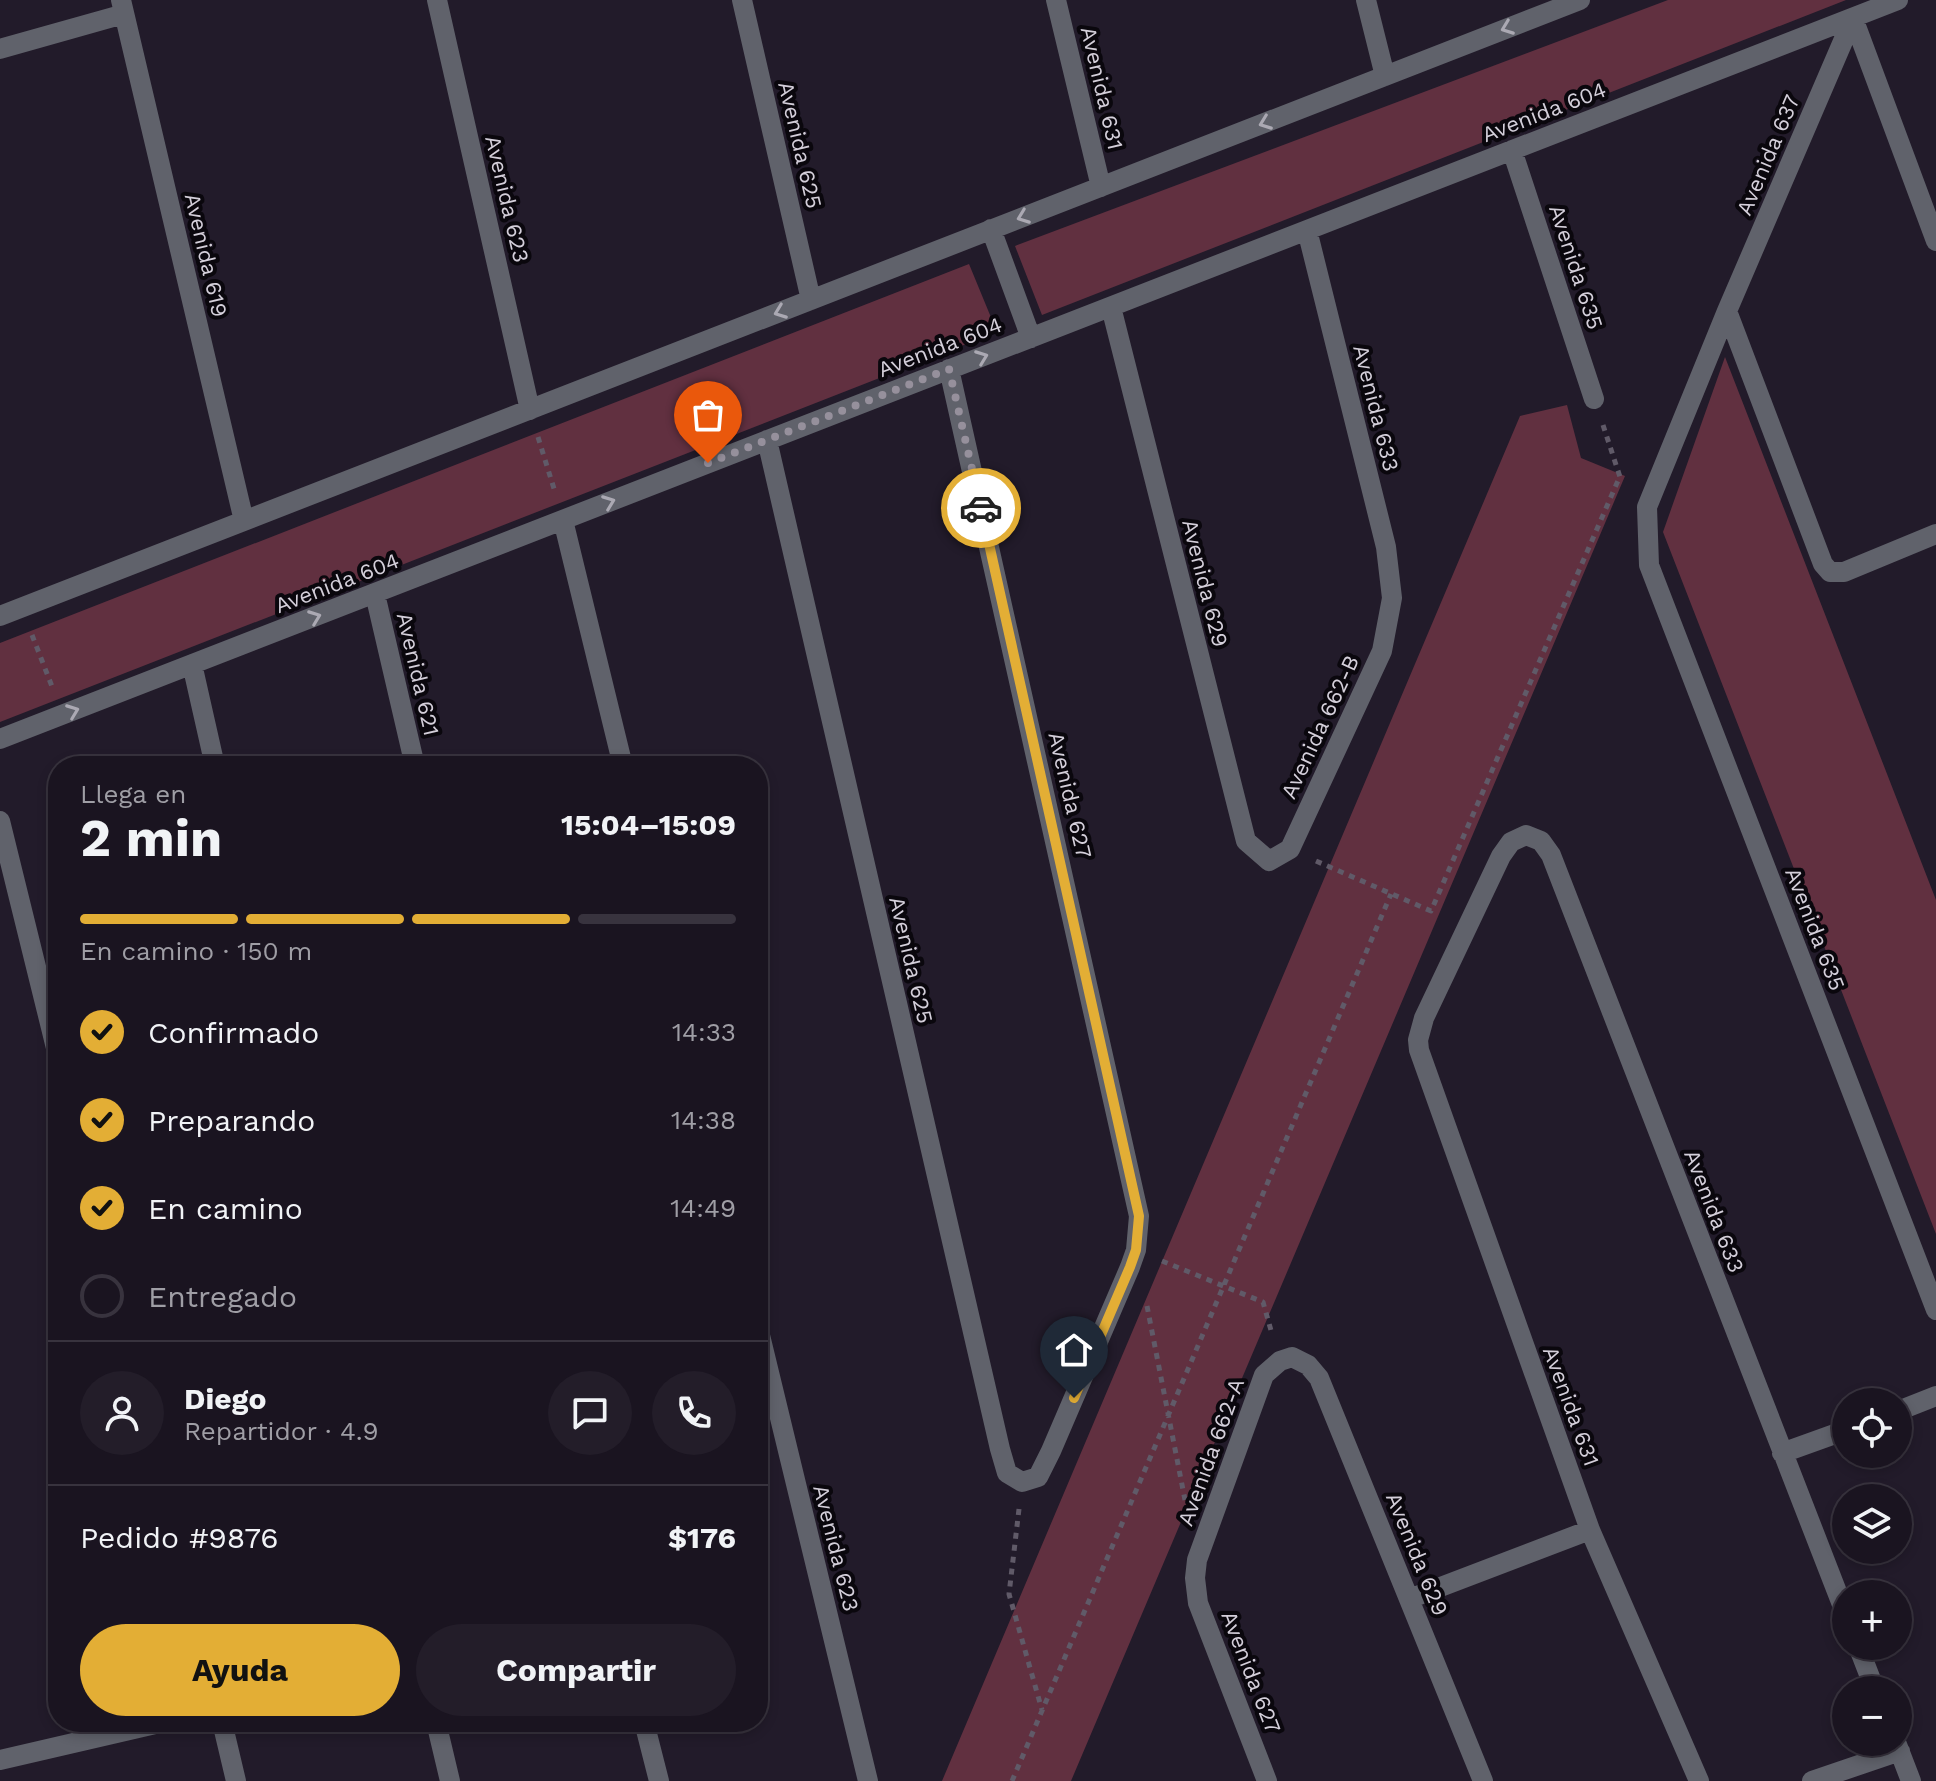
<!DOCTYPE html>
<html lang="es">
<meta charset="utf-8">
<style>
:root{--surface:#1a1420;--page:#231d29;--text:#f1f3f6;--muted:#9f9ea5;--line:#38333e;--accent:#e3ae35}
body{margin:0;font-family:"Work Sans",sans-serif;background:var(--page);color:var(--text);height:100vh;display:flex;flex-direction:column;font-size:30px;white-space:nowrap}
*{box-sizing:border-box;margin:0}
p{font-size:26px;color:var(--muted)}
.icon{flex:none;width:44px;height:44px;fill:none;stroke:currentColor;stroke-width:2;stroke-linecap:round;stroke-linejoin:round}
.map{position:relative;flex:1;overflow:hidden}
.panel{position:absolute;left:48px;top:756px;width:720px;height:976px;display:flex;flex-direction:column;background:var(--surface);border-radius:32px;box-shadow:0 4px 12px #0003,0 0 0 2px var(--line)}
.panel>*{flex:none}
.controls{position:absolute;left:1832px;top:1388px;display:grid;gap:16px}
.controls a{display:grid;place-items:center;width:80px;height:80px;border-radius:50%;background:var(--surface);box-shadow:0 4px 12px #0003,0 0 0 2px var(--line);font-size:40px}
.pin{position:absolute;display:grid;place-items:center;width:68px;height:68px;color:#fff;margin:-82px -34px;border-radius:50% 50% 50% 0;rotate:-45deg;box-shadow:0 0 8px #0007}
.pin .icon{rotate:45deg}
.courier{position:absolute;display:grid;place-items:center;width:80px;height:80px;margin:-40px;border:6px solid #e3ae35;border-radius:50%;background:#fff;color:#222;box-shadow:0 2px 10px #0007}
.overview em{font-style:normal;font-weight:700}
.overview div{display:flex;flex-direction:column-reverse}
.overview{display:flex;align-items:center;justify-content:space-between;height:136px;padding:0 32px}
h1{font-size:52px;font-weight:700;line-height:60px}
.bar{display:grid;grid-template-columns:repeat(4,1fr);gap:12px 8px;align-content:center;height:96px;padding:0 32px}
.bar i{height:10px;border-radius:6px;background:var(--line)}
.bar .on{background:var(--accent)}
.bar p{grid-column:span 4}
.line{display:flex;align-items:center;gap:20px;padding:0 32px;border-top:2px solid var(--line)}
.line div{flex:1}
.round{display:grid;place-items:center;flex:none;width:84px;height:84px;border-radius:42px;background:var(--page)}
ol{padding:0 32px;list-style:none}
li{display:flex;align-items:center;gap:24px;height:88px}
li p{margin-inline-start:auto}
li .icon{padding:8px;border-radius:50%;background:var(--accent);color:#111;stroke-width:4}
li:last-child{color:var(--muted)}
li i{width:44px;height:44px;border:4px solid var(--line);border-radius:50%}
.primary-button{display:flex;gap:16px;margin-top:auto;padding:16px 32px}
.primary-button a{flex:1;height:92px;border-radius:48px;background:var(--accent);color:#111;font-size:32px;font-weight:700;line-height:92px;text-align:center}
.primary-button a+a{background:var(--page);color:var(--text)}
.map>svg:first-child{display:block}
</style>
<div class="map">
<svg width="1936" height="1781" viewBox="0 0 1936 1781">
<rect width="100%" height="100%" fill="#221b2a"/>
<!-- green -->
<path fill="#613040" d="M1668 0H1846L1042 315 1015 246Z
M969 264 997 332 0 722V643Z
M1725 357 1936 900V1234L1663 532Z
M1567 405 1581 458 1625 476 1071 1781H942L1520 416Z"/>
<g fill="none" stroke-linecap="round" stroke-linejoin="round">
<!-- path -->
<path stroke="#605a68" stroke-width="5" stroke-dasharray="6 6" stroke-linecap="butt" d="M1603 425 1620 477
M538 437 555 492
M32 635 53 689
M1316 861 1431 911 1620 476
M1162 1261 1263 1302 1272 1334
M1147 1306 1185 1500
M1019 1509 1009 1594 1042 1710
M1012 1781 1391 894"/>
<!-- minor -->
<path stroke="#60626b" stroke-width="20" d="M121 0 244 521
M437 0 530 410
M742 0 811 300
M1056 0 1101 187
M1366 0 1385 76
M1853 18 1727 311 1647 507 1649 565 1936 1310
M1853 18 1936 241
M0 49 124 14
M1512 150 1594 399
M991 229 1031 338
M1111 307 1246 841 1269 861 1290 849 1382 651 1392 598 1386 547 1307 230
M1727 311 1823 564 1830 572H1844L1936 534
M767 440 1000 1449 1007 1473 1022 1482 1038 1477 1051 1451 1130 1267 1136 1250 1139 1216 949 369
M563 520 623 766
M375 594 415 766
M0 616 1580 0
M192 664 215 766
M0 739 1898 0
M0 821 58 1056
M758 1327 868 1781
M1898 1411 1936 1396
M1782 1453 1846 1430
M1409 1599 1590 1530
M1858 1646 1875 1690
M222 1722 236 1781
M436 1722 450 1781
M644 1722 659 1781
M1896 1742 1911 1781
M0 1760 164 1722
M1267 1781 1198 1603 1195 1578 1197 1560 1264 1375 1280 1361 1292 1357 1308 1365 1319 1378 1483 1781
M1699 1781 1590 1530 1419 1050 1418 1040 1424 1018 1501 856 1511 842 1526 835 1541 841 1551 855 1846 1615
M1812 1781 1900 1751"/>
</g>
<!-- one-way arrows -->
<defs><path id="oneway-chevron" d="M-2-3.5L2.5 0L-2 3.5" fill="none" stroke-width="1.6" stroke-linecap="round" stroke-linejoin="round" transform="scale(2)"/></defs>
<g stroke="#aba9b3">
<use href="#oneway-chevron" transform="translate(1507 28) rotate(159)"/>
<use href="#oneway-chevron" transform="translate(1265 123) rotate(159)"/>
<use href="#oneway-chevron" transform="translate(1023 217) rotate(159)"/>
<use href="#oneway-chevron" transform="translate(780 312) rotate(159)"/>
<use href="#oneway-chevron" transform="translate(982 357) rotate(-21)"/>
<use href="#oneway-chevron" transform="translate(609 502) rotate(-21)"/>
<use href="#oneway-chevron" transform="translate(315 617) rotate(-21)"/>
<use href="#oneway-chevron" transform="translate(73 711) rotate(-21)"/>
</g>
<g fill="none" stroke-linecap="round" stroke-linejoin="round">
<!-- done -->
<path stroke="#96909c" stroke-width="8" stroke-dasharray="0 14.4" d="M708 463 949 369 981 508"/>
<!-- route -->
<path stroke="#e3ae35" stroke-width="10" d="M981 508 1139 1216 1136 1250 1130 1267 1074 1398"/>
</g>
<g text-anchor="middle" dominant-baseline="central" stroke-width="8" stroke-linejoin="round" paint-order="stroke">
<!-- street labels -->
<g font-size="22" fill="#d4cfda" stroke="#0a070d">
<text transform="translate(1102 88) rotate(77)">Avenida 631</text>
<text transform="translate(1544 112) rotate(-21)">Avenida 604</text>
<text transform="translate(800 145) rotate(77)">Avenida 625</text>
<text transform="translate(1768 155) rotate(-67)">Avenida 637</text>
<text transform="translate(507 199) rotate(77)">Avenida 623</text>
<text transform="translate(206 255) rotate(77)">Avenida 619</text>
<text transform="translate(1576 267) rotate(72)">Avenida 635</text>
<text transform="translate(940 347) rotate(-21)">Avenida 604</text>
<text transform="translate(1376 408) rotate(76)">Avenida 633</text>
<text transform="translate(337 583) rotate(-21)">Avenida 604</text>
<text transform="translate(1205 583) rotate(76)">Avenida 629</text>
<text transform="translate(418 674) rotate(77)">Avenida 621</text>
<text transform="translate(1320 727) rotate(-65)">Avenida 662-B</text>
<text transform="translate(1070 795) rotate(77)">Avenida 627</text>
<text transform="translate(1815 929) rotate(69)">Avenida 635</text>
<text transform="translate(911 960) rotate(77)">Avenida 625</text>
<text transform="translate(1714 1211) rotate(69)">Avenida 633</text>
<text transform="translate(1571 1406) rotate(70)">Avenida 631</text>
<text transform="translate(1211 1452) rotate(-70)">Avenida 662-A</text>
<text transform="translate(836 1548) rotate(76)">Avenida 623</text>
<text transform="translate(1417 1554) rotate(68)">Avenida 629</text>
<text transform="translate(1251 1672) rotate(69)">Avenida 627</text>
</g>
</g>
</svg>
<div class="controls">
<a><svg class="icon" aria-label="locate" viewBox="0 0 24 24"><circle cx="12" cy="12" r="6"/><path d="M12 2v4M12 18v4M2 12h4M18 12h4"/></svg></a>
<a><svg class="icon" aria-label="layers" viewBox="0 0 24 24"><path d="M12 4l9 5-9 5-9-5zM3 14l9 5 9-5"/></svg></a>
<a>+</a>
<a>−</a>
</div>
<div class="pin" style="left:708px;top:463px;background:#ea580c"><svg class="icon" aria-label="bag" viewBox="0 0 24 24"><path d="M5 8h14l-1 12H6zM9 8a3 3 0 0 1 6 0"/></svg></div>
<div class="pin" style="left:1074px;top:1398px;background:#1f2937"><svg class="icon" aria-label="home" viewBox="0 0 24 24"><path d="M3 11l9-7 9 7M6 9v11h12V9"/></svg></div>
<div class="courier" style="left:981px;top:508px"><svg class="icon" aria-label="car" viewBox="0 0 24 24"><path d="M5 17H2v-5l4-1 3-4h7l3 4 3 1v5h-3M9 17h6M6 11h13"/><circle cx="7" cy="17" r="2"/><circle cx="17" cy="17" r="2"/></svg></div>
<section class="panel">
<div class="overview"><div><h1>2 min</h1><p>Llega en</p></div><em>15:04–15:09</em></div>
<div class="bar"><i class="on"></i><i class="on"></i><i class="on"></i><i></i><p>En camino · 150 m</p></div>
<ol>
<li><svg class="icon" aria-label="check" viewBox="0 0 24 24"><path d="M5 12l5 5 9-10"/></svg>Confirmado<p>14:33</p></li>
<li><svg class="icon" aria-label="check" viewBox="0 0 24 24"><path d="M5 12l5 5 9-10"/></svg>Preparando<p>14:38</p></li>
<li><svg class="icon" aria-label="check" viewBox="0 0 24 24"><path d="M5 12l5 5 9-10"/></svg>En camino<p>14:49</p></li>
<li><i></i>Entregado</li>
</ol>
<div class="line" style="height:144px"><a class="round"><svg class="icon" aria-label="person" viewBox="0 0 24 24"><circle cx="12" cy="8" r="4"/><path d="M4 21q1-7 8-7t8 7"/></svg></a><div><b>Diego</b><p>Repartidor · 4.9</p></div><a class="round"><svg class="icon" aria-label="chat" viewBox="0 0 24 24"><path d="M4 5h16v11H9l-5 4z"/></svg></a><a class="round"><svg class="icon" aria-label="phone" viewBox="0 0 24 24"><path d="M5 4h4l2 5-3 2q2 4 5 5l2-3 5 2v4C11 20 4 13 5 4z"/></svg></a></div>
<div class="line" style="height:104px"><div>Pedido #9876</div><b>$176</b></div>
<div class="primary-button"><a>Ayuda</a><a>Compartir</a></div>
</section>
</div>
